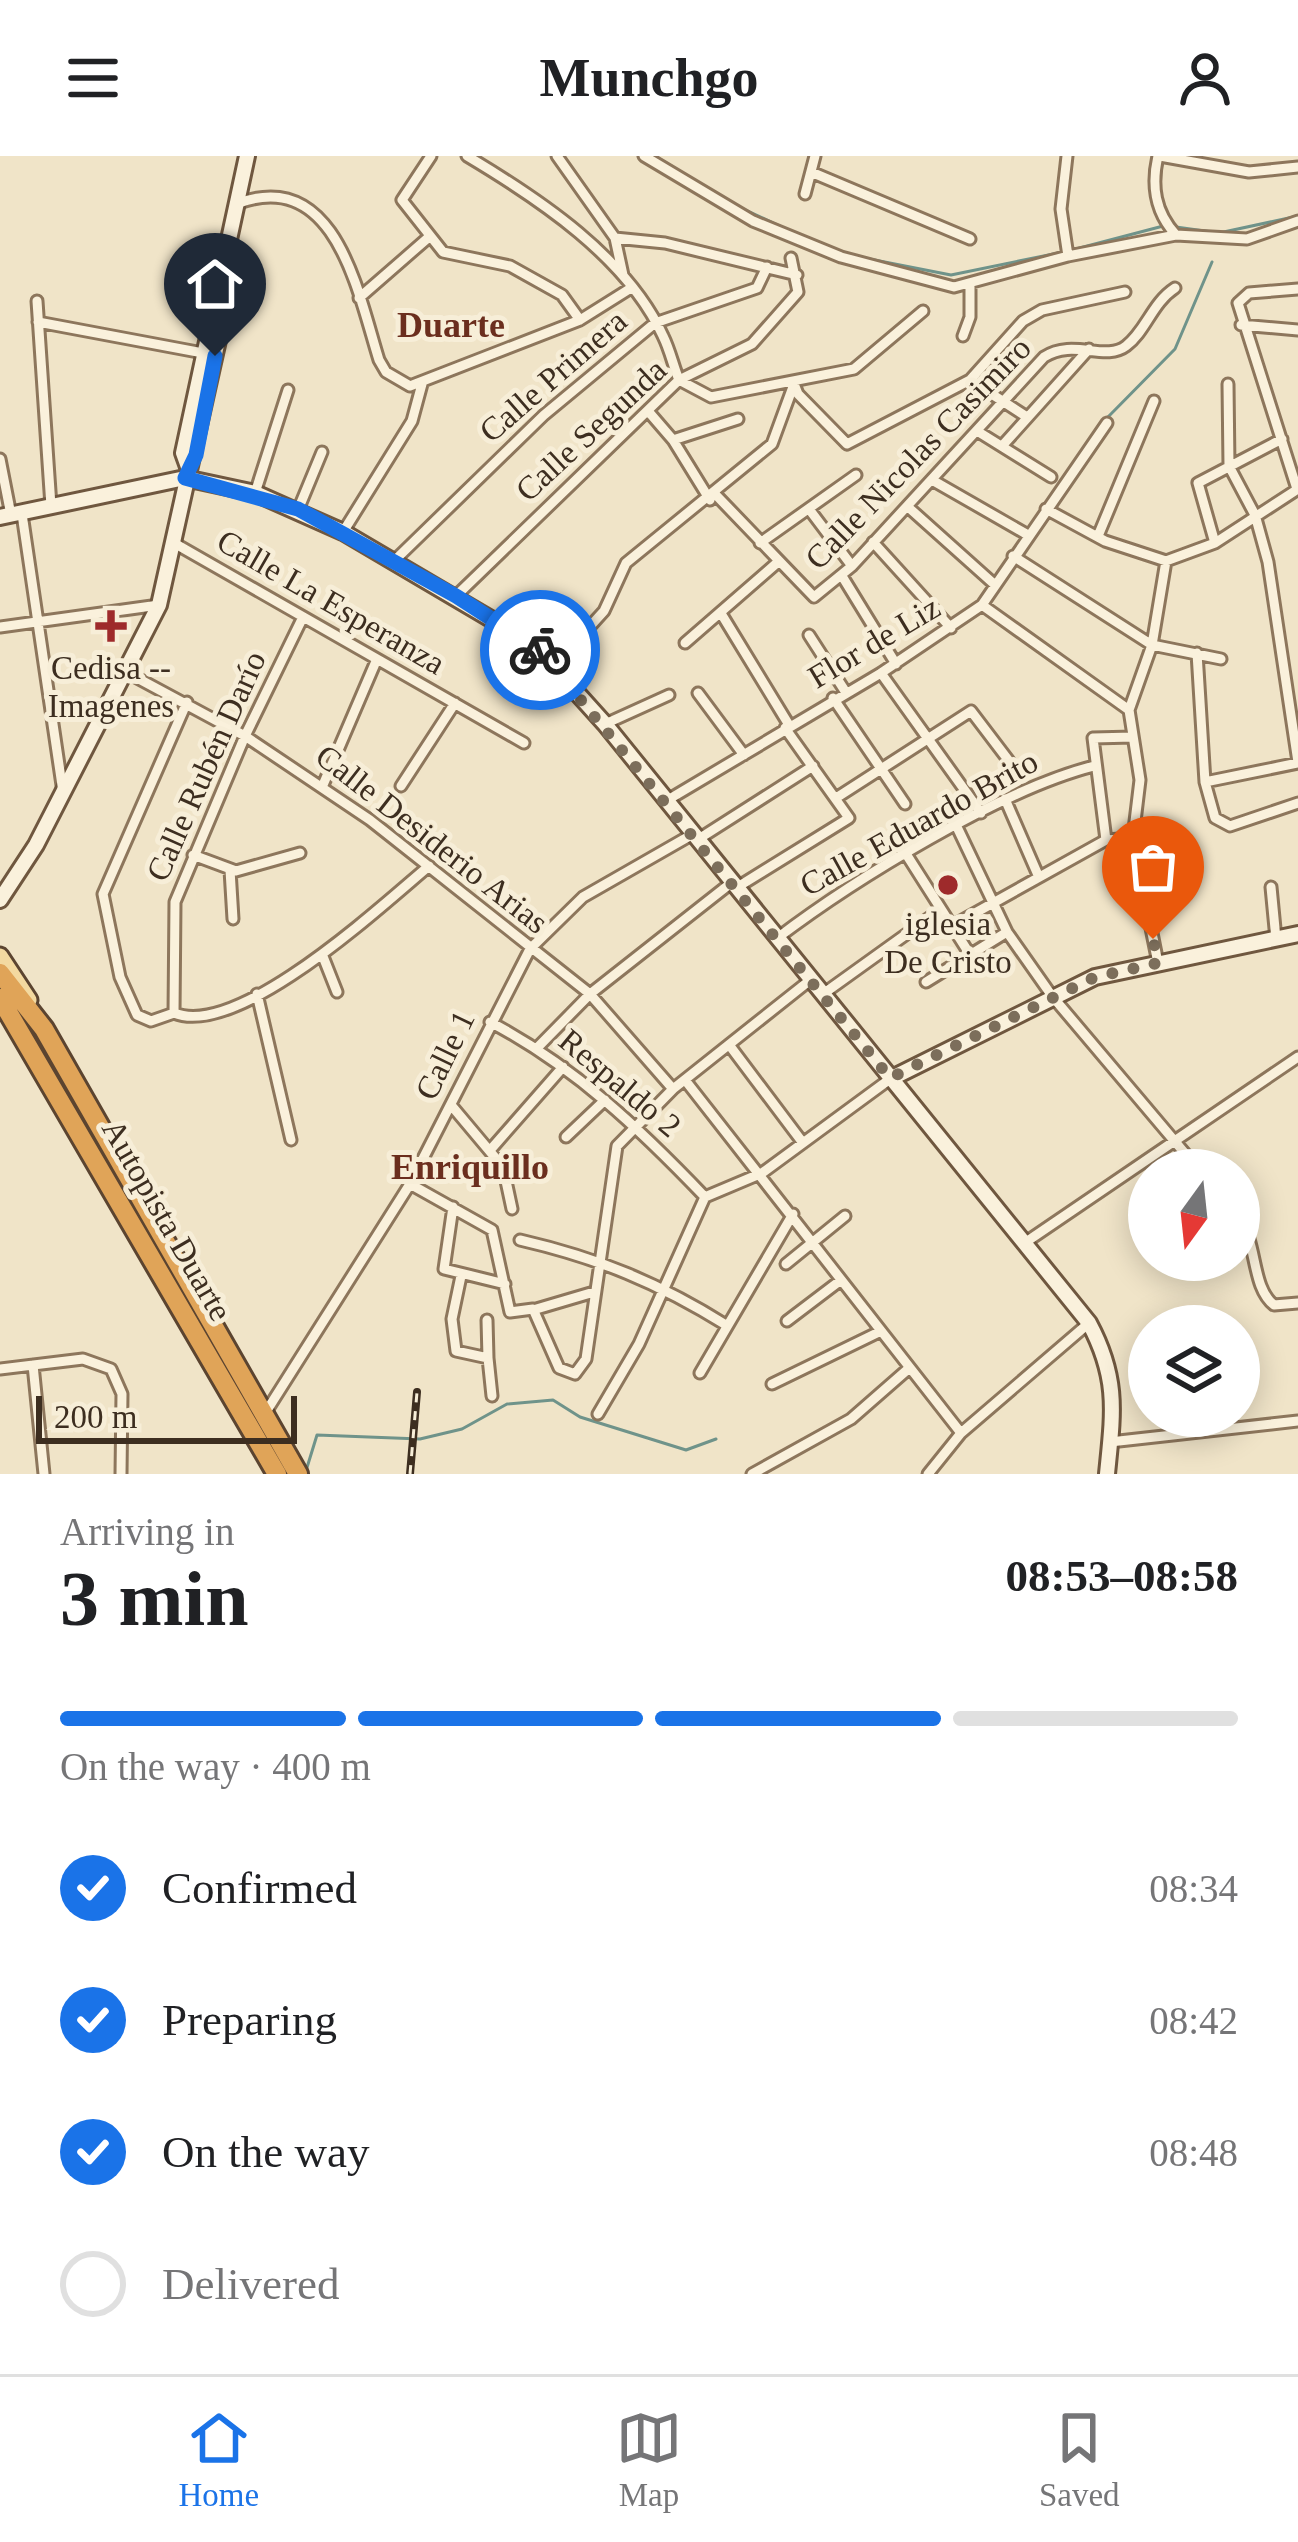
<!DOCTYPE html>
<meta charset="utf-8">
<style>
:root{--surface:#fff;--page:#f6f6f6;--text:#202124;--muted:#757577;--line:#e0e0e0;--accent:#1a73e8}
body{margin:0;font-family:Georgia,serif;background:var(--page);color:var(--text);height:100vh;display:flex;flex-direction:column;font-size:45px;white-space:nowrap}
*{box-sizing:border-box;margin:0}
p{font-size:39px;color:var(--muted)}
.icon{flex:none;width:66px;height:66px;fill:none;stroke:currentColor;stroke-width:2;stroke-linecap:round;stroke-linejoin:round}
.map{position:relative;height:1318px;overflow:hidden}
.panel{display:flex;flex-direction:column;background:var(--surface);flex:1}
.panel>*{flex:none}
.needle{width:78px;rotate:195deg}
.buttons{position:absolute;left:1128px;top:993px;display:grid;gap:24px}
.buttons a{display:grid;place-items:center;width:132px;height:132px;border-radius:50%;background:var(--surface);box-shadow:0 6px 30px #0003;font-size:60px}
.scale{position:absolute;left:36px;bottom:30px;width:261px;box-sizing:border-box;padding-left:12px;border:6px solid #3d2e20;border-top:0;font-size:33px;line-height:42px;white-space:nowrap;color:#3d2e20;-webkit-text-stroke:9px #f7eed8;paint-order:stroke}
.pin{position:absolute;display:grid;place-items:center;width:102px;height:102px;color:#fff;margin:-123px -51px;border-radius:50% 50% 50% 0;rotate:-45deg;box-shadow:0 0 12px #0007}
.pin .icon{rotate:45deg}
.courier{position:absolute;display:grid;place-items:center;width:120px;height:120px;margin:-60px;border:9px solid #1a73e8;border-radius:50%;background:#fff;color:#222;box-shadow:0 3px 15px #0007}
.summary em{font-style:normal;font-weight:700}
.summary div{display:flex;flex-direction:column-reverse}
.summary{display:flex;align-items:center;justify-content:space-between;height:204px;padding:0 60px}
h1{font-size:78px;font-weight:700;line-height:90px}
.bar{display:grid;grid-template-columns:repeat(4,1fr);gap:18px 12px;align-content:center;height:144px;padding:0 60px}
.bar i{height:15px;border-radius:9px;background:var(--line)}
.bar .active{background:var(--accent)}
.bar p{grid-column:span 4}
ol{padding:0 60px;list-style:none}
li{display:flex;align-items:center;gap:36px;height:132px}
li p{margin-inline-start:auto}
li .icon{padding:12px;border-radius:50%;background:var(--accent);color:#fff;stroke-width:4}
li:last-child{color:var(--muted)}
li i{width:66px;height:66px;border:6px solid var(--line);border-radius:50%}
header{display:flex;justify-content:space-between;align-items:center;height:156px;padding:0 60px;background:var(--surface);font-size:54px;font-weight:700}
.menu{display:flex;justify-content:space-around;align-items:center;height:168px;border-top:3px solid var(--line);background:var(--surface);font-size:33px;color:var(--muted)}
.menu a{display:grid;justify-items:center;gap:6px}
.menu .active{color:var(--accent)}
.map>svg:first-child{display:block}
</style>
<header><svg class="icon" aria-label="menu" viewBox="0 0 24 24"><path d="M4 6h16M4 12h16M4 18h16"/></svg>Munchgo<svg class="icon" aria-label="person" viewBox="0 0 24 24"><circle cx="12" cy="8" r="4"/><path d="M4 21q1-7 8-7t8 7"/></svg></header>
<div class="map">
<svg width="1298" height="1318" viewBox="0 0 1298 1318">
<rect width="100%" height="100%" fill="#f0e4c8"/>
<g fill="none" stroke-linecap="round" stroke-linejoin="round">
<!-- stream -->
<path stroke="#6f938a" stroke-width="3" d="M655 0 725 43
M739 51 801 80
M1176 71 1219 77 1298 60
M1072 94 1167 69
M854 100 951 119 1063 96
M1106 263 1175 193 1212 106
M305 1318 317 1279 420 1283 462 1273 507 1248 553 1244 580 1261 686 1294 716 1283"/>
<!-- street casing -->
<g stroke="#8d765c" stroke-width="15">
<path id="street" d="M431 0 402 44 443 96 510 110 562 139 580 164
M467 0C539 43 627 101 663 180 670 194 673 209 679 224L711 241 854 213 923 155
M557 0 615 82 623 119
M644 0 753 65 841 101 954 131 1068 100 1176 79 1247 83 1298 65
M1067 0 1061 53 1068 100
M1158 0C1151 30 1155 56 1176 79
M1160 0 1249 16 1298 11
M811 16 970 83
M805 38 815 0
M239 47C336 12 358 137 379 204L386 216 410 230 580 164 631 132
M615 82 665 87 797 119
M359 142 429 81
M37 145 51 350
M38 166 203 197
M1241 169 1298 174
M963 180 970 161V130
M970 224 1027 261
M794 228 798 238 847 288 970 224 1023 165 1042 154 1125 136
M1228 228 1229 310 1255 359 1268 406 1298 606
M648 255 673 284 710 344
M977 275 1051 321
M673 284 738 263
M1002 290 1089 193
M0 303 11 359
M932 324 1028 379
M1297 333 1238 147 1249 137 1298 133
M255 337 288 234
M715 338 814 441 852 410 1044 201C1073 182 1105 206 1126 190 1146 175 1152 147 1175 132
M908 351 994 428
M809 353 852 410
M1046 353 1105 385 1166 405
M298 354 322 296
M22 358 63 636
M343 376 412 265 422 228
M1098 380 1154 245
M873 386 951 472
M174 387 524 587
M760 387 856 319
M1215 387 1198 327 1282 283
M1013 400 1152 489 1221 503
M394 405 544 259 655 167 757 132 767 111
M1166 405 1215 387 1298 333
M842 420 896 508
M456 440 679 224 752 188 798 136 791 102
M982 449 1129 554
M722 459 789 569
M0 471 159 449
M809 479 845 535
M685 487 778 406
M1197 497 1205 626 1215 662 1230 670 1298 647
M555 509 604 455 626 407 772 288 794 228
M126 516 245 580 370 664 590 838 673 933
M881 517 981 657
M698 537 744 599
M833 542 905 648
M605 568 669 539
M1205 626 1298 607
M323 629 377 503
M401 630 455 547
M836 642 971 555 1009 605
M1005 643 1038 719
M666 645 881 517 982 449 1107 267
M957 671 1007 776 1052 840 1199 1014
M697 684 813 610
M1106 684 1093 582 1133 581
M193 699 236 715 300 697
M908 701 969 797
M230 714 233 763
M1271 731 1276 783
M736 732 849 662 785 572
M950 771 1106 684 1133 682
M776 783C855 723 1000 634 1094 610
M322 798 337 836
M1158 807 1133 682 1140 624 1129 554 1152 489 1166 405
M926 826 1007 776
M257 838 291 984
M823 838 940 754
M174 857 175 746 245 580 303 461
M174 857 151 865 137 859 120 821 103 738 187 546
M174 857C238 883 379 752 429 710
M490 866C574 910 640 973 705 1041
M730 890 803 987
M538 891 590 838 731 727
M685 924 961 1277
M451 949 503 1011 512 1053
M566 981 605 944
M492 992 563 911
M410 1028 492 1074 510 1156 533 1153 559 1212 575 1218 586 1203 617 990 673 933 809 825
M453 1051 444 1113 505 1128
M1239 1063C1258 1087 1251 1131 1274 1149L1298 1147
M520 1084C598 1102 659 1127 726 1169
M1026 1086 1298 901
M786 1108 845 1060
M461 1120 452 1163 456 1195 488 1202 492 1240
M533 1154 594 1136
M487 1164 488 1202
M787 1165 841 1124
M33 1209 44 1318
M0 1213 83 1203 111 1213 122 1238 121 1318
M700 1217 793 1058
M772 1228 879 1176
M598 1258 639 1188 705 1041 762 1017 890 923
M264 1259 410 1028 530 793 583 741 693 678
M1110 1286 1298 1265
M752 1318 851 1263 907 1214
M928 1318 961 1277 1089 1167"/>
</g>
<!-- secondary casing -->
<g stroke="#6f573f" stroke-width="20">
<path id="secondary" d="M188 311 183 297 247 0
M0 361 185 322 255 337 343 376 533 488 605 568 1089 1167C1119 1223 1113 1257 1107 1318
M0 744 36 689 159 449 227 144 222 135
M890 923 1095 821 1298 778"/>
</g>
<!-- primary casing -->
<g stroke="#5b4430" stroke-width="21">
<path id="primary" d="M0 800 29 844"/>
</g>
<!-- highway casing -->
<g stroke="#5b4430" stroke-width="24">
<path id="highway" d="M0 817 44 873 298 1318
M0 842 277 1318"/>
</g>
<!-- street -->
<use href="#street" stroke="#faf1dc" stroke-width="9"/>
<!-- secondary -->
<use href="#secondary" stroke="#faf1dc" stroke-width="14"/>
<!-- primary -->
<use href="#primary" stroke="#f3d9a0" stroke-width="15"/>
<!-- highway -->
<use href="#highway" stroke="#e0a458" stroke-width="18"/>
<!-- rail casing -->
<g stroke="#3d2e20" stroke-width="8">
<path id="rail" d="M410 1318 417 1236"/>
</g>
<!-- rail -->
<use href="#rail" stroke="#f7eed8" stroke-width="3" stroke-dasharray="9" stroke-linecap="butt"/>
</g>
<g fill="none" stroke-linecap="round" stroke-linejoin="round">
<!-- done -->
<path stroke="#7c6e5b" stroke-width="12" stroke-dasharray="0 21.6" d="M540 494 890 922 1095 821 1158 807 1153 783"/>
<!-- route -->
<path stroke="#1a73e8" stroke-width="15" d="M215 200 196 299 185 322 298 353 456 440 540 494"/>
</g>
<!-- markers -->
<g fill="#9e2a2b" stroke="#f7eed8" stroke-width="4.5">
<path d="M105 452h12v12h12v12h-12v12h-12v-12h-12v-12h12z"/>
<circle cx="948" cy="729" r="12"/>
</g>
<g text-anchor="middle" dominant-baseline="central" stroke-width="10" stroke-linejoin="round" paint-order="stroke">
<!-- street labels -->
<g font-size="33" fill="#3d2e20" stroke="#f7eed8">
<text transform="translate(553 220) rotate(-41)">Calle Primera</text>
<text transform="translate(591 274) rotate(-43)">Calle Segunda</text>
<text transform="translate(918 297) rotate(-46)">Calle Nicolas Casimiro</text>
<text transform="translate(331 446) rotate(30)">Calle La Esperanza</text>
<text transform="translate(874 486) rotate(-31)">Flor de Liz</text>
<text transform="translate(206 610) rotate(-66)">Calle Rubén Darío</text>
<text transform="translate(919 667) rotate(-29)">Calle Eduardo Brito</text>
<text transform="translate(432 683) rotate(38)">Calle Desiderio Arias</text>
<text transform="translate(445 899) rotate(-64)">Calle 1</text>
<text transform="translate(620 927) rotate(40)">Respaldo 2</text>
<text transform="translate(167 1064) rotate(60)">Autopista Duarte</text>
</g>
<!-- poi labels -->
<g font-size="33" fill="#3d2e20" stroke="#f7eed8">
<text x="111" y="512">Cedisa --<tspan x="111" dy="38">Imagenes</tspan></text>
<text x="948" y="768">iglesia<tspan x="948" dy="38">De Cristo</tspan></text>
</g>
<!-- neighbourhood labels -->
<g font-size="36" font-weight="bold" fill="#6b2e1e" stroke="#f7eed8">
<text x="451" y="169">Duarte</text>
<text x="470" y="1011">Enriquillo</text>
</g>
</g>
</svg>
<div class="buttons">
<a><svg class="needle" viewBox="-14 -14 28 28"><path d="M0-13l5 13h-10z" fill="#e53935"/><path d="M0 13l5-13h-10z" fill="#757577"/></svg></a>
<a><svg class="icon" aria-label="layers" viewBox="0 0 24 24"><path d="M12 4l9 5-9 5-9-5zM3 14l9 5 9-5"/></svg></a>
</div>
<div class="scale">200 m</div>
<div class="pin" style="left:1153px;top:783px;background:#ea580c"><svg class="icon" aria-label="bag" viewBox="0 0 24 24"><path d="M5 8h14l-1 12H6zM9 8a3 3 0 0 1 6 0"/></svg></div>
<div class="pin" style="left:215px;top:200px;background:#1f2937"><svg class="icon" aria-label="home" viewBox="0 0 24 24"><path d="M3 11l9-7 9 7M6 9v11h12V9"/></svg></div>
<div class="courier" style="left:540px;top:494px"><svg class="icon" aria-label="bike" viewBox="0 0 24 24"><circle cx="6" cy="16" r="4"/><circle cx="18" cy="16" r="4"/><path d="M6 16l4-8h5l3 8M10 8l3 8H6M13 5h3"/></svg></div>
</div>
<section class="panel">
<div class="summary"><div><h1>3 min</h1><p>Arriving in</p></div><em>08:53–08:58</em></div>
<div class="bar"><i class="active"></i><i class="active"></i><i class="active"></i><i></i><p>On the way · 400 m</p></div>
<ol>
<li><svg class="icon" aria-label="check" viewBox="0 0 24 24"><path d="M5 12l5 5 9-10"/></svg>Confirmed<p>08:34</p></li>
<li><svg class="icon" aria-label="check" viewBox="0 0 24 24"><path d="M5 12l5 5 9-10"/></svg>Preparing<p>08:42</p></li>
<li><svg class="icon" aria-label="check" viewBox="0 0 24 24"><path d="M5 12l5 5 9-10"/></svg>On the way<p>08:48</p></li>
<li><i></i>Delivered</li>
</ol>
</section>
<nav class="menu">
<a class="active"><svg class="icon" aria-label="home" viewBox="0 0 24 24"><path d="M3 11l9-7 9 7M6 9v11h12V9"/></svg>Home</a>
<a><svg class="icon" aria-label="map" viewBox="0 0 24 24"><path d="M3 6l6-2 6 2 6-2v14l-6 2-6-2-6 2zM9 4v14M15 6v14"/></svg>Map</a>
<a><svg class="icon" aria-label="saved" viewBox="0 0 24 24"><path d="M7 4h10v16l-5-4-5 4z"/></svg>Saved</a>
</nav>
